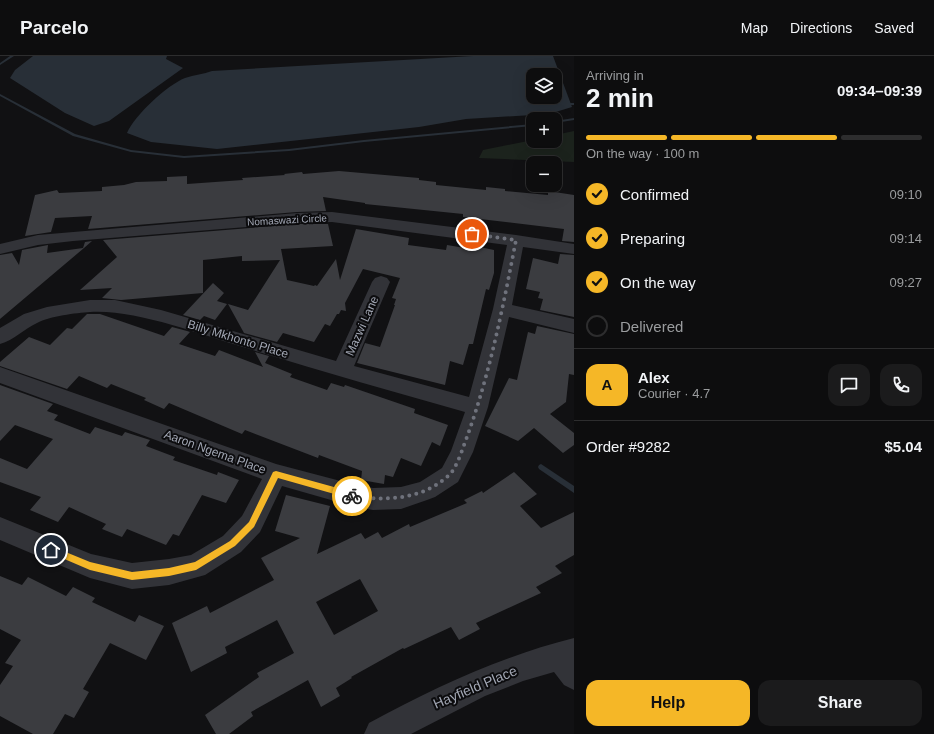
<!DOCTYPE html>
<meta charset="utf-8">
<style>
:root{--surface:#0d0d0e;--page:#1b1b1c;--text:#f1f3f6;--muted:#9a9c9e;--line:#2d2d2e;--accent:#f5b727}
body{margin:0;font-family:Helvetica,sans-serif;background:var(--page);color:var(--text);height:100vh;display:flex;flex-direction:column;font-size:15px;white-space:nowrap}
*{box-sizing:border-box;margin:0}
p{font-size:13px;color:var(--muted)}
.icon{flex:none;width:22px;height:22px;fill:none;stroke:currentColor;stroke-width:2;stroke-linecap:round;stroke-linejoin:round}
.map{position:relative;flex:1;overflow:hidden}
.side{display:flex;flex-direction:column;background:var(--surface);width:360px}
.side>*{flex:none}
.fabs{position:absolute;left:526px;top:12px;display:grid;gap:8px}
.fabs a{display:grid;place-items:center;width:36px;height:36px;border-radius:8px;background:var(--surface);box-shadow:0 4px 16px #0002,0 0 0 1px var(--line);font-size:20px}
.pin{position:absolute;display:grid;place-items:center;width:34px;height:34px;color:#fff;margin:-17px;border:2px solid #fff;border-radius:50%;box-shadow:0 1px 4px #0007}
.courier{position:absolute;display:grid;place-items:center;width:40px;height:40px;margin:-20px;border:3px solid #f5b727;border-radius:50%;background:#fff;color:#222;box-shadow:0 1px 5px #0007}
.headline em{font-style:normal;font-weight:600}
.headline div{display:flex;flex-direction:column-reverse}
.headline{display:flex;align-items:center;justify-content:space-between;height:68px;padding:0 12px}
h1{font-size:26px;font-weight:600;line-height:30px}
.bar{display:grid;grid-template-columns:repeat(4,1fr);gap:6px 4px;align-content:center;height:48px;padding:0 12px}
.bar i{height:5px;border-radius:3px;background:var(--line)}
.bar .active{background:var(--accent)}
.bar p{grid-column:span 4}
.line{display:flex;align-items:center;gap:10px;padding:0 12px;border-top:1px solid var(--line)}
.line div{flex:1}
.round{display:grid;place-items:center;flex:none;width:42px;height:42px;border-radius:12px;background:var(--page)}
ol{padding:0 12px;list-style:none}
li{display:flex;align-items:center;gap:12px;height:44px}
li p{margin-inline-start:auto}
li .icon{padding:4px;border-radius:50%;background:var(--accent);color:#111;stroke-width:4}
li:last-child{color:var(--muted)}
li i{width:22px;height:22px;border:2px solid var(--line);border-radius:50%}
.button{display:flex;gap:8px;margin-top:auto;padding:8px 12px}
.button a{flex:1;height:46px;border-radius:12px;background:var(--accent);color:#111;font-size:16px;font-weight:600;line-height:46px;text-align:center}
.button a+a{background:var(--page);color:var(--text)}
header{display:flex;align-items:center;gap:24px;box-sizing:border-box;height:56px;padding:0 20px;background:var(--surface);border-bottom:1px solid var(--line)}
header strong{font-size:19px}
nav{display:flex;gap:22px;margin-inline-start:auto;font-size:14px}
main{display:flex;flex:1;min-height:0}
.map>svg:first-child{display:block}
</style>
<header>
<strong>Parcelo</strong>
<nav><a>Map</a><a>Directions</a><a>Saved</a></nav>
</header>
<main>
<div class="map">
<svg width="574" height="678" viewBox="0 0 574 678">
<rect width="100%" height="100%" fill="#111113"/>
<!-- green -->
<path fill="#1c231d" d="M574 75V106L479 102 483 94 533 84V85H555V79Z"/>
<!-- water -->
<path fill="#282f37" fill-rule="evenodd" d="M33 0H167L166 3 183 12 109 65 94 70 65 57 10 22 15 14Z
M473 0H553L572 51 549 58 466 63 419 71 217 93 151 86 127 77C135 59 167 29 185 22 194 19 204 18 212 15ZM533 19H555V41H533Z"/>
<g fill="none" stroke-linecap="round" stroke-linejoin="round">
<!-- stream -->
<path fill="#282f37" fill-rule="evenodd" d="M10 0H14L0 9V7Z
M0 38 75 78 131 94 184 100 289 93 364 84 533 68V70L364 86 289 95 184 102 131 96 73 80 0 40Z
M570 47H574V49H570Z
M574 62V64L555 67V65Z
M541 408 574 430V437L539 413 538 411 539 409Z"/>
</g>
<!-- building -->
<path fill="#3b3c40" fill-rule="evenodd" d="M339 115 419 122V124L436 126V129L486 134V131L505 133V135L548 139V135L574 139V186L562 185 564 173 463 161V158L365 148V147L323 141 326 155 297 156 88 173 92 160 55 162 51 176 25 180 35 139 57 134 59 137 102 135V131L124 129 136 126 167 125V121L187 120V128L243 124 242 122 285 119 284 118 302 116 303 118Z
M297 168H328L333 190 281 193 287 224 314 230 315 229 317 230 336 203 340 224 356 173 409 182 408 189 446 194 447 189 465 192V188L494 194V217L489 234 486 233 473 288H469L463 309 450 305 445 329 357 307 365 287 380 291 395 249H394L396 243 392 242 400 222 363 213 345 247 346 255 341 254 339 258H337L330 270 325 268 314 286 283 277 277 286 244 277 228 248 248 254 280 204 242 205V200L203 204V237L121 244 102 242 112 232 80 234 117 201 103 184Z
M92 185 84 192 0 263V199L12 197 19 209 22 194 48 189 47 197 83 192 85 186Z
M560 198 574 199V261L540 254 543 243 538 242 540 236 526 233 533 202 558 208Z
M213 227 224 237 217 245 227 248 215 264 204 260 200 264 183 259Z
M87 258H100L164 280 172 271 187 275 190 276 179 288 215 300 219 294 263 311 255 296 269 300 265 307 292 318 290 321 327 334 331 327 344 331 345 329 415 353 414 357 448 369 440 390 432 386 421 410 401 402 393 421 385 419 384 428 361 424 362 415 319 399 318 402 245 374 242 378 169 347 164 353 144 344 146 342 111 328 107 332 79 320 67 333 0 310V306L29 281 50 289 67 272 72 273Z
M537 270 574 278V319L569 318 566 346 550 358 574 377V389L563 397 534 372 518 385 485 370 509 322 517 324 528 276 535 278Z
M0 329 53 348 47 355 58 359 54 364 90 378 95 371 122 380 125 376 150 384 146 390 175 401 173 404 217 419 218 416 239 424 226 447 202 439 179 480 173 478 166 489 127 473 122 481 102 473 106 468 69 451 58 466 30 454 41 441 0 426V402L27 413 53 383 15 369 0 385Z
M514 416 537 438 520 450 541 472 574 456V499L555 510 562 517 536 531 541 537 476 567 480 573 459 584 451 571 404 593 403 592 351 621 352 622 336 632 340 640 321 651 308 624 251 656 253 660 229 678H216L205 659 259 621 257 617 294 597 277 564 225 591 227 597 191 616 172 567 207 550 210 557 274 524 261 502 300 482 275 475 286 439 330 450 317 498 361 477 365 483 378 476 382 482 409 468 410 471 467 447 464 444 482 435 483 437ZM360 523 378 555 334 579 316 546Z
M0 520 22 529 28 521 66 540 73 531 95 542 92 546 135 566 139 559 164 570 146 604 110 587 83 633 89 636 74 662 65 658 53 678H33L0 660V629L13 610 5 607 21 584 0 573Z"/>
<g fill="none" stroke-linecap="round" stroke-linejoin="round">
<!-- minor -->
<path fill="#323338" fill-rule="evenodd" d="M332 156 516 179 574 188V198L523 191 512 249 574 263V277L509 261 488 351 473 396 458 426 435 441 427 444 401 453 373 454 352 450 282 430 260 476 241 496 205 519 169 529 132 533 90 522 0 484V461L91 498 132 507 169 503 191 499 223 480 242 460 262 423 0 327V311L276 408 352 428 373 432 401 431 420 426 442 412 451 395 465 356C391 335 317 314 243 291 199 278 135 253 90 256 76 257 50 260 37 267 24 273 14 284 0 288V272L24 258 47 251 90 244H115L161 254 336 305 372 226 375 222 381 220 387 222 390 226 354 310 469 341 493 253 507 189 332 166 297 167 73 185 38 189 0 198V188L38 179 297 157Z
M574 582V634L564 629 554 616 523 625 485 640 411 678H364L369 667C435 631 502 600 574 582Z"/>
</g>
<!-- route -->
<path fill="#f5b727" d="M276 415 352 436 356 440 352 443 278 422 254 471 235 490 196 514 169 520 132 524 90 514 48 496 47 494 51 490 90 506 132 516 169 512 195 506 230 485 249 466 273 416Z"/>
<g fill="none" stroke-linecap="round" stroke-linejoin="round">
<!-- done -->
<path stroke="#6f727c" stroke-width="4" stroke-dasharray="0 7.2" d="M352 440C385 445 423 444 449 419 457 412 463 391 467 381 490 317 503 251 516 184L472 178"/>
</g>
<g text-anchor="middle" dominant-baseline="central" stroke-width="4" stroke-linejoin="round" paint-order="stroke">
<!-- far-street labels -->
<g font-size="10" fill="#a2a7b4" stroke="#0c0c0e">
<text transform="translate(287 164) rotate(-3)">Nomaswazi Circle</text>
</g>
<!-- street labels -->
<g font-size="12" fill="#a2a7b4" stroke="#0c0c0e">
<text transform="translate(362 270) rotate(-66)">Mazwi Lane</text>
<text transform="translate(238 283) rotate(17)">Billy Mkhonto Place</text>
<text transform="translate(215 396) rotate(20)">Aaron Ngema Place</text>
</g>
<!-- near-street labels -->
<g font-size="14" fill="#a2a7b4" stroke="#0c0c0e">
<text transform="translate(475 631) rotate(-23)">Hayfield Place</text>
</g>
</g>
</svg>
<div class="fabs">
<a><svg class="icon" aria-label="layers" viewBox="0 0 24 24"><path d="M12 4l9 5-9 5-9-5zM3 14l9 5 9-5"/></svg></a>
<a>+</a>
<a>−</a>
</div>
<div class="pin" style="left:472px;top:178px;background:#ea580c"><svg class="icon" aria-label="bag" viewBox="0 0 24 24"><path d="M5 8h14l-1 12H6zM9 8a3 3 0 0 1 6 0"/></svg></div>
<div class="pin" style="left:51px;top:494px;background:#1f2937"><svg class="icon" aria-label="home" viewBox="0 0 24 24"><path d="M3 11l9-7 9 7M6 9v11h12V9"/></svg></div>
<div class="courier" style="left:352px;top:440px"><svg class="icon" aria-label="bike" viewBox="0 0 24 24"><circle cx="6" cy="16" r="4"/><circle cx="18" cy="16" r="4"/><path d="M6 16l4-8h5l3 8M10 8l3 8H6M13 5h3"/></svg></div>
</div>
<section class="side">
<div class="headline"><div><h1>2 min</h1><p>Arriving in</p></div><em>09:34–09:39</em></div>
<div class="bar"><i class="active"></i><i class="active"></i><i class="active"></i><i></i><p>On the way · 100 m</p></div>
<ol>
<li><svg class="icon" aria-label="check" viewBox="0 0 24 24"><path d="M5 12l5 5 9-10"/></svg>Confirmed<p>09:10</p></li>
<li><svg class="icon" aria-label="check" viewBox="0 0 24 24"><path d="M5 12l5 5 9-10"/></svg>Preparing<p>09:14</p></li>
<li><svg class="icon" aria-label="check" viewBox="0 0 24 24"><path d="M5 12l5 5 9-10"/></svg>On the way<p>09:27</p></li>
<li><i></i>Delivered</li>
</ol>
<div class="line" style="height:72px"><b class="round" style="background:var(--accent);color:#111">A</b><div><b>Alex</b><p>Courier · 4.7</p></div><a class="round"><svg class="icon" aria-label="chat" viewBox="0 0 24 24"><path d="M4 5h16v11H9l-5 4z"/></svg></a><a class="round"><svg class="icon" aria-label="phone" viewBox="0 0 24 24"><path d="M5 4h4l2 5-3 2q2 4 5 5l2-3 5 2v4C11 20 4 13 5 4z"/></svg></a></div>
<div class="line" style="height:52px"><div>Order #9282</div><b>$5.04</b></div>
<div class="button"><a>Help</a><a>Share</a></div>
</section>
</main>
